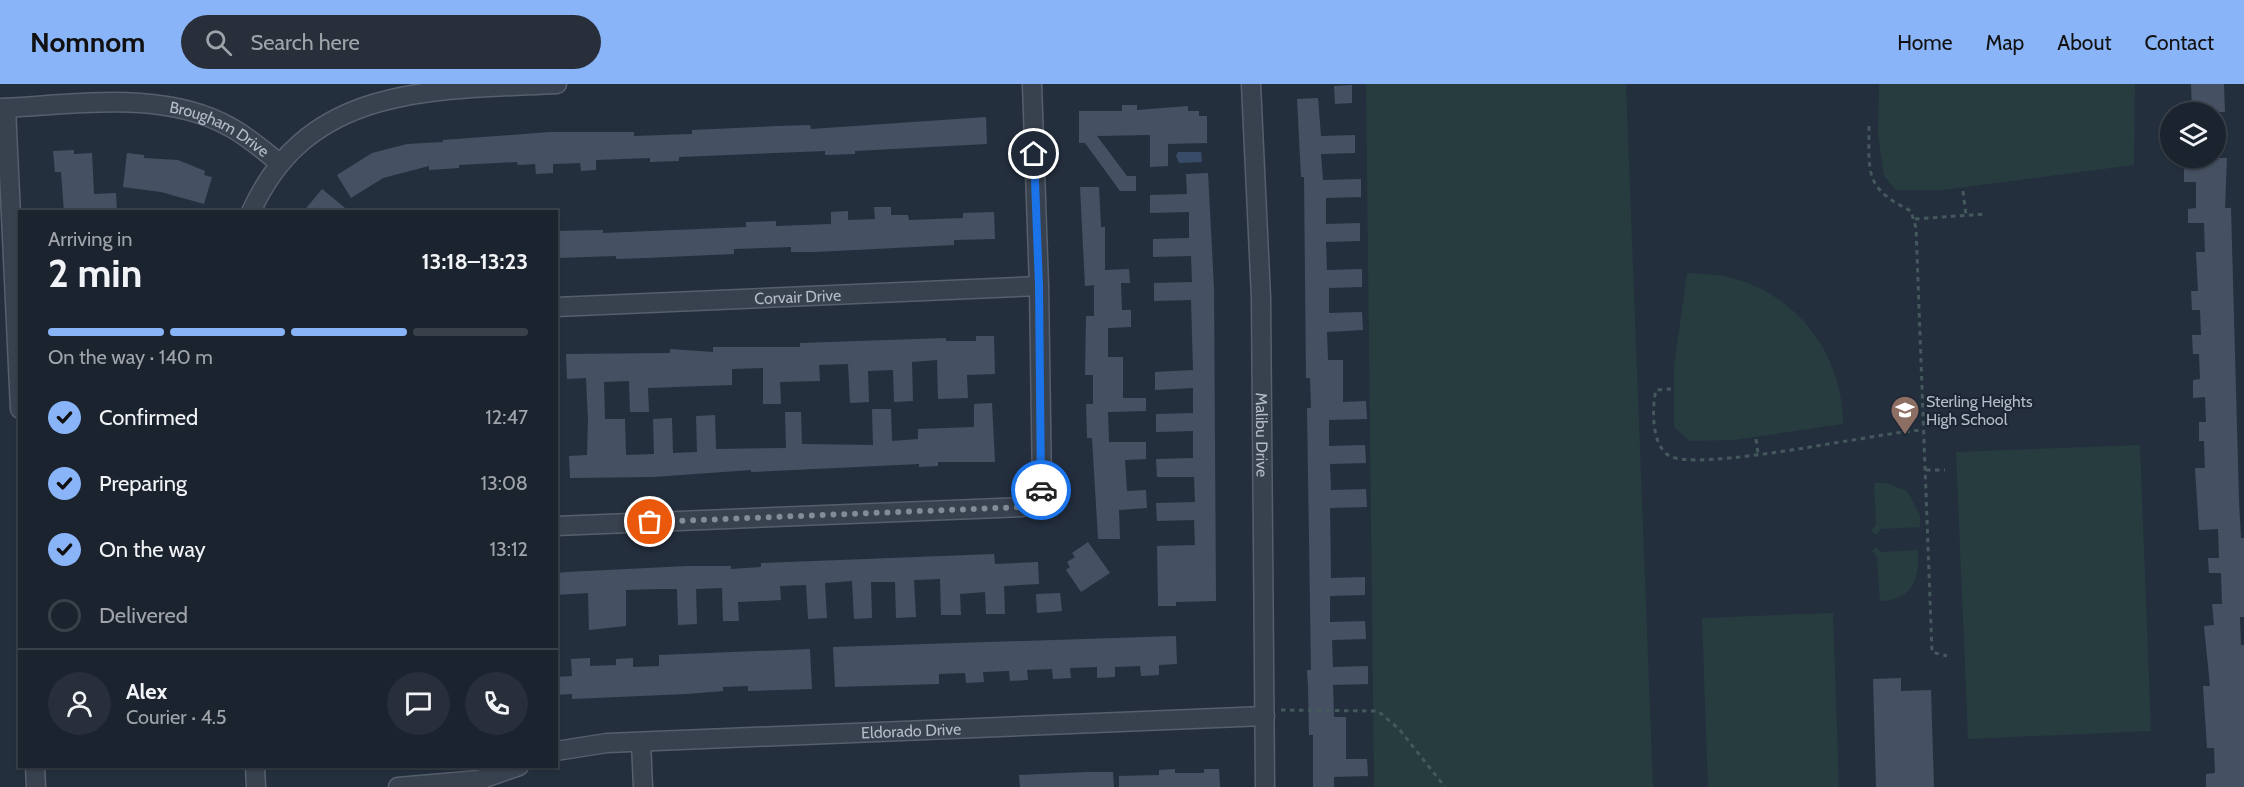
<!DOCTYPE html>
<meta charset="utf-8">
<style>
:root{--surface:#1b232e;--page:#282f3a;--text:#f1f3f6;--muted:#a0a4aa;--line:#39404a;--accent:#8ab4f8}
body{margin:0;font-family:Cabin,sans-serif;background:var(--page);color:var(--text);height:100vh;display:flex;flex-direction:column;font-size:22px;white-space:nowrap}
*{box-sizing:border-box;margin:0}
p{font-size:20px;color:var(--muted)}
.icon{flex:none;width:33px;height:33px;fill:none;stroke:currentColor;stroke-width:2;stroke-linecap:round;stroke-linejoin:round}
.map{position:relative;flex:1;overflow:hidden}
.side{position:absolute;left:18px;top:126px;width:540px;height:558px;display:flex;flex-direction:column;background:var(--surface);border-radius:0px;box-shadow:0 2px 4px #0004,0 0 0 2px var(--line)}
.side>*{flex:none}
.fabs{position:absolute;left:2160px;top:18px;display:grid;gap:12px}
.fabs a{display:grid;place-items:center;width:66px;height:66px;border-radius:50%;background:var(--surface);box-shadow:0 2px 4px #0004,0 0 0 2px var(--line);font-size:30px}
.pin{position:absolute;display:grid;place-items:center;width:51px;height:51px;color:#fff;margin:-26px;border:3px solid #fff;border-radius:50%;box-shadow:0 2px 6px #0007}
.courier{position:absolute;display:grid;place-items:center;width:60px;height:60px;margin:-30px;border:4px solid #1a73e8;border-radius:50%;background:#fff;color:#222;box-shadow:0 2px 8px #0007}
.headline em{font-style:normal;font-weight:800}
.headline div{display:flex;flex-direction:column-reverse}
.headline{display:flex;align-items:center;justify-content:space-between;height:102px;padding:0 30px}
h1{font-size:39px;font-weight:800;line-height:45px}
.bar{display:grid;grid-template-columns:repeat(4,1fr);gap:9px 6px;align-content:center;height:72px;padding:0 30px}
.bar i{height:8px;border-radius:4px;background:var(--line)}
.bar .selected{background:var(--accent)}
.bar p{grid-column:span 4}
.line{display:flex;align-items:center;gap:15px;padding:0 30px;border-top:2px solid var(--line)}
.line div{flex:1}
.round{display:grid;place-items:center;flex:none;width:63px;height:63px;border-radius:32px;background:var(--page)}
ol{padding:0 30px;list-style:none}
li{display:flex;align-items:center;gap:18px;height:66px}
li p{margin-inline-start:auto}
li .icon{padding:6px;border-radius:50%;background:var(--accent);color:#111;stroke-width:4}
li:last-child{color:var(--muted)}
li i{width:33px;height:33px;border:3px solid var(--line);border-radius:50%}
header{display:flex;align-items:center;gap:36px;box-sizing:border-box;height:84px;padding:0 30px;background:var(--accent);color:#111}
header strong{font-size:28px}
nav{display:flex;gap:33px;margin-inline-start:auto;font-size:21px}
.search{width:420px;height:54px;background:var(--page);display:flex;align-items:center;gap:15px;box-sizing:border-box;padding:0 21px;border-radius:33px;color:var(--muted);font-size:22px}
.map>svg:first-child{display:block}
</style>
<header>
<strong>Nomnom</strong>
<div class="search"><svg class="icon" aria-label="search" viewBox="0 0 24 24"><circle cx="10" cy="10" r="6"/><path d="M15 15l6 6"/></svg>Search here</div>
<nav><a>Home</a><a>Map</a><a>About</a><a>Contact</a></nav>
</header>
<div class="map">
<svg width="2244" height="703" viewBox="0 0 2244 703">
<rect width="100%" height="100%" fill="#242f3e"/>
<!-- green -->
<path fill="#263c3f" d="M1366 0H1626L1653 703H1374Z
M1879 0H2135L2134 81 1943 106H1896L1884 92 1878 51Z
M1687 189C1699 190 1712 190 1724 192 1795 207 1843 269 1843 340L1734 356 1690 357 1674 343V282Z
M2140 361 2151 647 1968 655 1956 368Z
M1874 399H1886L1907 407 1920 431V443L1881 445 1876 451 1871 446 1876 441Z
M1876 463 1881 468 1918 466C1919 496 1914 515 1880 517L1877 473 1872 467Z
M1833 529 1839 703H1708L1702 534Z"/>
<!-- water -->
<path fill="#394c67" d="M1178 68H1201L1202 78 1179 79 1176 72Z"/>
<!-- building -->
<path fill="#455162" d="M2191 0H2224L2225 28H2192Z
M1352 1V19L1335 20 1334 2Z
M1318 14 1321 52 1355 51V69L1321 70 1323 96 1361 95V113L1326 114V140L1360 139V157L1326 158 1327 186 1362 185V203L1329 204V229L1362 228 1363 246 1327 248 1328 276H1343V318L1366 317 1367 335 1329 336V362L1365 361 1366 379 1330 380 1331 406 1366 405 1367 423 1330 424 1331 494 1365 493V511L1330 512V538L1365 537 1366 555 1332 556 1333 583 1368 582V600L1333 601 1334 633H1346V675H1367L1368 692 1334 693V703H1313V651H1309L1308 602 1307 586H1311L1307 324H1311L1310 294H1306L1304 93H1301L1297 15Z
M1122 21H1137V26L1188 22V27H1199V32H1207V59L1168 60V82L1150 83V51L1097 52 1127 92H1136V107H1120L1085 59H1079V27H1122Z
M986 33 987 60 855 67V70L825 71V67L679 73V77L650 78V74L596 76V86L581 87 580 79 553 80V89L536 90 535 80 518 81 517 78 459 81V84L429 86V82L383 94 351 114 337 91 372 69 407 60 443 58V56L550 48H634V52L692 50V46L778 42 810 41 811 45Z
M74 66V70L92 69 94 110 116 109 117 128H64L61 88H55L53 67Z
M127 69 144 71V74L178 76 205 87 204 91 212 93 204 120 161 108 123 103Z
M2193 74H2227L2225 124H2231L2239 417 2241 454H2244V533H2240L2241 561H2244V703H2206V690L2215 689 2214 664H2207L2203 602H2210L2204 542 2214 541 2212 520H2222L2221 489H2209L2208 474H2219L2218 445 2199 446 2195 384H2205L2204 357H2199V338H2206L2205 313 2193 314V296L2200 295 2199 270H2193L2192 251H2201L2200 226H2192L2191 207H2198L2196 168H2205L2204 139H2188V125L2196 124V98H2184V79H2193Z
M1208 89 1214 204 1216 517 1176 518V522H1158L1157 462 1195 461 1194 436 1157 437 1156 419 1195 418 1194 393H1157L1156 375 1193 374V347L1156 348V330L1193 329V304L1155 306V288L1193 286 1191 216 1154 217V199L1192 198 1191 172 1153 173V155L1189 154V128L1150 129V111L1187 110 1186 90Z
M1080 103H1099L1101 143H1105V186L1129 185 1130 199H1121L1122 226H1131V243L1108 244V273H1123V314H1146V327L1108 328 1109 358H1146V375L1125 376 1127 407 1146 406 1147 424 1119 426 1120 455H1098L1092 354H1087L1086 320H1093V291H1085L1086 232H1094V201L1085 202Z
M322 105 350 128H303Z
M874 123H891V131H908L909 136 963 134V129L994 128 995 155 954 156V161L815 168H791V163L734 165V170L646 174 616 175V172L556 174V147L603 146V149L746 143V138L776 137V142L831 140V128L848 127V136L875 135Z
M976 252H994L995 290 967 291 968 314 938 315 937 276 912 278 913 317 894 318 893 286 868 287 869 318 850 319 848 280 819 281 820 297 780 298 781 320H763V284L732 285V301L648 304 649 328H630L629 297 604 298 605 335H625L626 371 654 370 653 335 672 334 673 369 697 368 696 332 715 331 716 365 786 364 785 328H801L802 360 873 361 872 325H891L892 357 918 355V345L974 343V320L992 319 995 378H938V382L919 383V380L751 388V386L653 393 570 394 569 372 587 371 588 336 586 294 567 295 566 270 670 269V265L713 268V263H800V259L946 254V257H976Z
M1088 458 1110 489 1081 508 1066 486 1070 483 1067 478 1075 473 1072 469Z
M994 470 995 480 1038 478 1039 500 1004 502 1005 530H986L985 508 960 510 961 531H941L940 495 914 496 916 533 896 534 895 498H871L872 534 854 535 852 497 825 499 827 534 808 535 806 501 780 502 781 516 738 518 739 537H723L722 504 696 505 697 540 678 541 677 505H656L626 506V542L589 546 588 509 556 511V489L567 488 687 482H731V485L761 483V479Z
M1060 509 1062 527 1037 529 1036 510Z
M1176 552 1177 580 1159 581V591L1141 592 1140 582 1115 583V593L1097 594V583L1070 584 1071 594 1053 595 1052 585 1027 586 1028 596 1010 597 1009 587 983 588 984 598 966 599 965 589 939 590V600L835 603 833 563Z
M810 565 812 605 748 607V602L723 603V607L687 610 572 615V610L556 611V593L572 592 571 575 590 574V582L616 581V575L633 574V583L659 582V571Z
M1901 594V607L1931 606 1934 703H1876L1873 595Z
M1175 685V689H1204V685H1219L1220 703H1119V692L1159 691V686Z
M1087 688H1113L1114 703H1020L1019 691Z"/>
<g fill="none" stroke-linecap="round" stroke-linejoin="round">
<!-- minor casing -->
<g stroke="#565f6c" stroke-width="21">
<g id="minor">
<path id="s1" d="M1251 0 1261 214 1265 703"/>
<path id="s2" d="M0 24C74 21 163 5 230 43 247 52 263 66 278 78"/>
<path d="M6 24 20 325"/>
<path d="M251 128C308 0 433 6 557 0"/>
<path id="s3" d="M556 223 1039 202"/>
<path d="M556 442 1022 423 1036 416 1042 404 1039 202 1032 0"/>
<path d="M641 658 643 703"/>
<path id="s4" d="M556 667 607 659 1265 632"/>
<path d="M35 682 36 703"/>
<path d="M255 682 256 703"/>
<path d="M398 703 479 696 519 682"/>
</g>
</g>
<!-- path -->
<path stroke="#44595c" stroke-width="3" stroke-dasharray="4.5 4.5" stroke-linecap="butt" d="M1869 42C1869 89 1864 104 1911 127L1916 144 1932 568 1947 572
M1963 107 1966 131
M1915 135 1985 130
M1671 305 1656 306C1652 323 1651 359 1668 371 1694 390 1879 348 1923 346
M1756 355 1758 370
M1926 386H1945
M1281 626 1378 627 1399 645 1445 703"/>
<!-- minor -->
<use href="#minor" stroke="#38414e" stroke-width="18"/>
</g>
<g fill="none" stroke-linecap="round" stroke-linejoin="round">
<!-- done -->
<path stroke="#828b98" stroke-width="6" stroke-dasharray="0 10.8" d="M650 438 1022 423 1036 416 1041 406"/>
<!-- route -->
<path stroke="#1a73e8" stroke-width="8" d="M1034 70 1039 202 1041 406"/>
</g>
<!-- icons -->
<defs>
<g id="school-pin" transform="scale(1.5)"><path d="M0 17L-7.5 6A9.5 9.5 0 1 1 7.5 6Z" fill="#8d6e63" stroke="#1d2633"/><path d="M0-5L7-2L0 1L-7-2ZM-4 1L0 2.5L4 1V4Q0 6-4 4Z" fill="#fff"/></g>
</defs>
<g fill-rule="evenodd">
<use href="#school-pin" x="1905" y="326"/>
</g>
<g text-anchor="middle" dominant-baseline="central" stroke-width="4.5" stroke-linejoin="round" paint-order="stroke">
<!-- street labels -->
<g font-size="16" fill="#b4bcc9" stroke="#1d2633">
<text stroke="none"><textPath href="#s2" startOffset="225">Brougham Drive</textPath></text>
<text stroke="none"><textPath href="#s3" startOffset="242">Corvair Drive</textPath></text>
<text stroke="none"><textPath href="#s1" startOffset="351">Malibu Drive</textPath></text>
<text stroke="none"><textPath href="#s4" startOffset="356">Eldorado Drive</textPath></text>
</g>
<!-- poi labels -->
<g font-size="16" fill="#b4bcc9" stroke="#1d2633" text-anchor="start">
<text x="1926" y="317">Sterling Heights<tspan x="1926" dy="18">High School</tspan></text>
</g>
</g>
</svg>
<div class="fabs">
<a><svg class="icon" aria-label="layers" viewBox="0 0 24 24"><path d="M12 4l9 5-9 5-9-5zM3 14l9 5 9-5"/></svg></a>
</div>
<div class="pin" style="left:650px;top:438px;background:#ea580c"><svg class="icon" aria-label="bag" viewBox="0 0 24 24"><path d="M5 8h14l-1 12H6zM9 8a3 3 0 0 1 6 0"/></svg></div>
<div class="pin" style="left:1034px;top:70px;background:#1f2937"><svg class="icon" aria-label="home" viewBox="0 0 24 24"><path d="M3 11l9-7 9 7M6 9v11h12V9"/></svg></div>
<div class="courier" style="left:1041px;top:406px"><svg class="icon" aria-label="car" viewBox="0 0 24 24"><path d="M5 17H2v-5l4-1 3-4h7l3 4 3 1v5h-3M9 17h6M6 11h13"/><circle cx="7" cy="17" r="2"/><circle cx="17" cy="17" r="2"/></svg></div>
<section class="side">
<div class="headline"><div><h1>2 min</h1><p>Arriving in</p></div><em>13:18–13:23</em></div>
<div class="bar"><i class="selected"></i><i class="selected"></i><i class="selected"></i><i></i><p>On the way · 140 m</p></div>
<ol>
<li><svg class="icon" aria-label="check" viewBox="0 0 24 24"><path d="M5 12l5 5 9-10"/></svg>Confirmed<p>12:47</p></li>
<li><svg class="icon" aria-label="check" viewBox="0 0 24 24"><path d="M5 12l5 5 9-10"/></svg>Preparing<p>13:08</p></li>
<li><svg class="icon" aria-label="check" viewBox="0 0 24 24"><path d="M5 12l5 5 9-10"/></svg>On the way<p>13:12</p></li>
<li><i></i>Delivered</li>
</ol>
<div class="line" style="height:108px"><a class="round"><svg class="icon" aria-label="person" viewBox="0 0 24 24"><circle cx="12" cy="8" r="4"/><path d="M4 21q1-7 8-7t8 7"/></svg></a><div><b>Alex</b><p>Courier · 4.5</p></div><a class="round"><svg class="icon" aria-label="chat" viewBox="0 0 24 24"><path d="M4 5h16v11H9l-5 4z"/></svg></a><a class="round"><svg class="icon" aria-label="phone" viewBox="0 0 24 24"><path d="M5 4h4l2 5-3 2q2 4 5 5l2-3 5 2v4C11 20 4 13 5 4z"/></svg></a></div>
</section>
</div>
